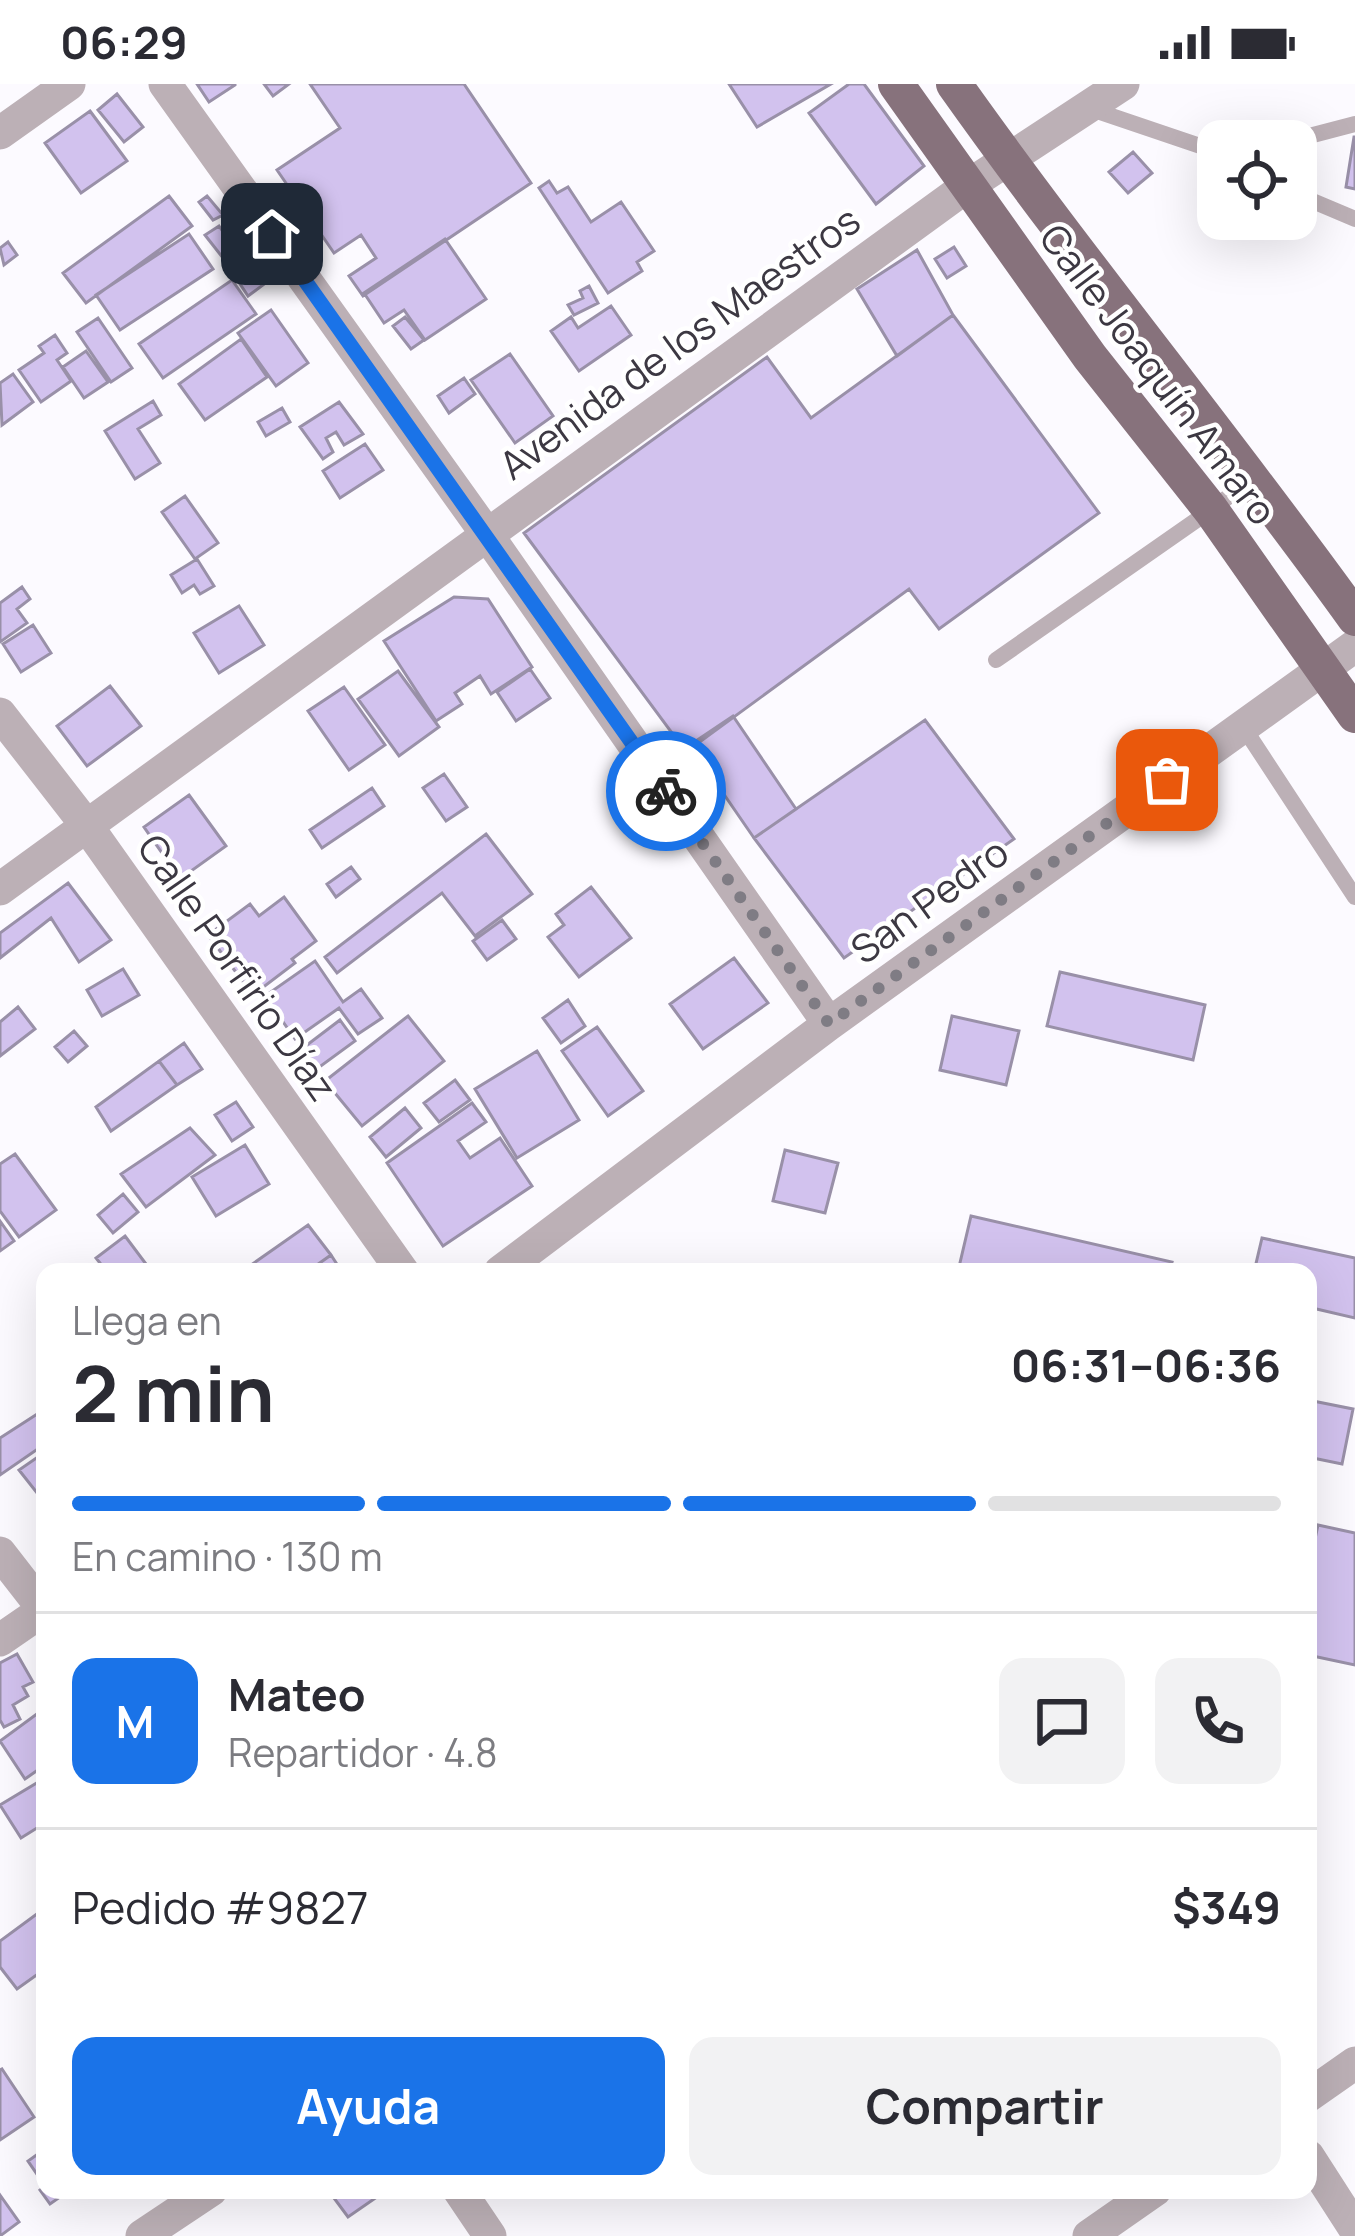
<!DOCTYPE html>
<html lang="es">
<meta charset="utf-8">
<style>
:root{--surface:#fff;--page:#f2f2f3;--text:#2b2b33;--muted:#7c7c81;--line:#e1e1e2;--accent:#1a73e8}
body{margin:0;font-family:Manrope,sans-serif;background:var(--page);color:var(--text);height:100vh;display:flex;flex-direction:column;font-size:45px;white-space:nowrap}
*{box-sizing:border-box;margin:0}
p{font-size:39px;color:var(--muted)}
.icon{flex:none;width:66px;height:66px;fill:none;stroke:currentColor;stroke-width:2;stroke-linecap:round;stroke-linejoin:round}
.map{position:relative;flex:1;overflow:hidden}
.panel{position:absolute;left:36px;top:1179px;width:1281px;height:936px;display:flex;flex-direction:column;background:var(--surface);border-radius:24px;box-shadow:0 12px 48px #0002}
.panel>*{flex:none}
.buttons{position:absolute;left:1197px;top:36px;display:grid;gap:24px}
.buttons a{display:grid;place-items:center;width:120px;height:120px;border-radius:24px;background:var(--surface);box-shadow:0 12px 48px #0002;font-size:60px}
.pin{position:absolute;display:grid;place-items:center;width:102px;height:102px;color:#fff;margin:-51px;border-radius:24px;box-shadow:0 6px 18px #0006}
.courier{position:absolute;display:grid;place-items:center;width:120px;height:120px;margin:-60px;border:9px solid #1a73e8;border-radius:50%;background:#fff;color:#222;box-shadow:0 3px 15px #0007}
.head em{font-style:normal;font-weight:700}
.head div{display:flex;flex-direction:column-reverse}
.head{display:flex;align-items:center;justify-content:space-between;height:204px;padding:0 36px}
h1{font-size:78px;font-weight:700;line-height:90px}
.bar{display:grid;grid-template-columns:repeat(4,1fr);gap:18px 12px;align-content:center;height:144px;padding:0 36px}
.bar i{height:15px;border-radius:9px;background:var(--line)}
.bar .current{background:var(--accent)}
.bar p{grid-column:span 4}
.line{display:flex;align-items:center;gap:30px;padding:0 36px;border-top:3px solid var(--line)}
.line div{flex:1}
.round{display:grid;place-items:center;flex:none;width:126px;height:126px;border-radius:24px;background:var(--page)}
.primary-button{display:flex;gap:24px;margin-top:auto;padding:24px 36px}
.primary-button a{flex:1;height:138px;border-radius:24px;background:var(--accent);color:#fff;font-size:48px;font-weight:700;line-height:138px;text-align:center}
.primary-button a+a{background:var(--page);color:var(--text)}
.status{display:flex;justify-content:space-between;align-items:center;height:84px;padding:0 60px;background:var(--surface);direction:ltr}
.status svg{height:33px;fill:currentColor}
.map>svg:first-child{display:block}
</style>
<div class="status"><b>06:29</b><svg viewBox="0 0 49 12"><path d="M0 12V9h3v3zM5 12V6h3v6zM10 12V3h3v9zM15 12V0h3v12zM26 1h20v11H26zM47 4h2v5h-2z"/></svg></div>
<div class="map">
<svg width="1355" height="2152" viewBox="0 0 1355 2152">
<rect width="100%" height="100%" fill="#fcfaff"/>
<!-- building -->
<path fill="#d2c2ee" stroke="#9990a8" stroke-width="3" d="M197 0H235V1L209 18Z
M264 0H289L273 12Z
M310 0H464L531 99 363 212 349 192 376 174 361 151 334 169 277 86 340 44Z
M729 0H831L757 43Z
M849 0H864L924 82 876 120 809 29Z
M117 10 143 43 124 58 98 26Z
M90 27 127 77 81 109 45 59Z
M1354 53H1355V105L1346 103Z
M1133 68 1152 89 1128 109 1109 88Z
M549 97 557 109 568 103 591 138 621 118 654 167 637 178 642 187 608 209 539 104Z
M169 112 192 142 86 219 63 189Z
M207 112 223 131 213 136 199 118Z
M219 142 235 165 223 174 205 151Z
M189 150 213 185 120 246 96 211Z
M445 155 486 215 425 256 404 226 384 239 364 209Z
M8 158 17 171 4 181 0 164Z
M243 161 267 198 248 212 223 174Z
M954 163 966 182 947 194 935 175Z
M917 166 953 231 897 272 857 205Z
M232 196 256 230 163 294 139 260Z
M589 202 598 219 574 231 568 221 583 214 580 207Z
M611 222 631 251 579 287 551 247 571 233 578 244Z
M271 226 308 279 276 302 238 249Z
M953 231 1099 429 939 545 909 505 686 668 524 449 767 273 811 334Z
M405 233 424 256 411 265 393 242Z
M98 234 132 284 111 298 77 248Z
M55 251 67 269 57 276 71 297 41 318 19 286 44 269 39 262Z
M241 255 267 293 205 336 179 300Z
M86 267 108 298 84 314 63 283Z
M510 270 553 332 515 359 471 296Z
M13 290 33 318 2 341 0 299Z
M464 294 475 310 449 329 438 312Z
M153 317 161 331 138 345 160 379 135 395 105 347Z
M339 318 363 350 344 361 336 348 326 354 333 368 323 375 300 343Z
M282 324 290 338 266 352 258 338Z
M365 360 383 386 340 414 323 387Z
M185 412 218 459 195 475 162 428Z
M197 475 214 502 200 510 194 501 182 509 171 491Z
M22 503 30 515 17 525 27 539 0 558V519Z
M454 513 488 515 532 583 491 610 480 592 455 609 462 620 436 637 384 557Z
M239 522 264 561 219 589 194 549Z
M33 541 51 569 21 588 3 560Z
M530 585 550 614 516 637 497 608Z
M398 587 439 643 399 672 358 615Z
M110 602 141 642 87 682 57 642Z
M344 603 385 661 349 686 308 627Z
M733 632 796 725 754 754 690 661Z
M925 636 1014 755 844 874 754 754Z
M444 690 467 723 446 737 423 704Z
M372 704 384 722 322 764 310 746Z
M189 711 226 762 180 795 144 743Z
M486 750 532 810 475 852 442 809 337 889 325 873Z
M351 783 360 795 336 813 327 800Z
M68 799 111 856 79 878 51 834 0 874V849Z
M591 803 631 854 579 893 548 853 564 841 556 830Z
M284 813 316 857 292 875 295 879 253 911 208 851 250 820 259 832Z
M502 836 516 855 487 876 473 857Z
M734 874 768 919 703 965 670 920Z
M315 877 343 918 361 905 382 934 358 950 339 924 295 955 265 912Z
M123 885 139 911 102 932 87 906Z
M1060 888 1205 921 1193 976 1047 942Z
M568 916 585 942 561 959 543 934Z
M18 923 35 945 0 972V938Z
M408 932 444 977 362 1042 325 997Z
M952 932 1019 947 1006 1001 940 986Z
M340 936 355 957 314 987 299 967Z
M597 943 643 1007 608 1032 562 967Z
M74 947 87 962 68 978 55 963Z
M184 959 202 985 177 1001 159 977Z
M537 967 579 1036 517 1074 475 1005Z
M159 977 177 1001 111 1047 96 1023Z
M455 996 470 1016 439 1038 424 1019Z
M236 1018 253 1043 232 1057 215 1031Z
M472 1019 486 1038 458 1057 470 1074 500 1054 532 1102 443 1162 387 1079Z
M405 1024 421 1044 386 1073 370 1053Z
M190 1044 215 1071 146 1123 121 1090Z
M245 1061 269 1100 216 1132 192 1093Z
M785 1066 838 1079 825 1129 773 1117Z
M15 1070 56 1126 19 1153 0 1127V1080Z
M123 1110 138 1128 113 1149 98 1131Z
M971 1132 1172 1178 1169 1188H982L959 1183Z
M0 1137 14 1157 0 1167Z
M308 1141 331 1171 307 1188H241Z
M125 1152 149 1184 144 1188H107L96 1174Z
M1262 1154 1355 1174V1234L1308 1223V1188H1254Z
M331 1171 342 1188H307Z
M1308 1316 1353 1325 1342 1380 1308 1373Z
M45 1325V1360L0 1391V1354Z
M45 1368V1411L41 1414 19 1386Z
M1318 1441 1355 1449V1581L1308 1571V1488Z
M17 1570 33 1598 23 1603 28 1612 13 1621 20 1635 4 1643 0 1636V1579Z
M45 1624V1681L25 1695 0 1657Z
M45 1694V1739L21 1754 0 1721Z
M45 1824V1853L38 1858 45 1867V1885L17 1905 0 1883V1857Z
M2 1985 34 2033 0 2056V1986Z
M45 2065V2093L41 2096 28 2077Z
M45 2102V2106H70L50 2120 40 2106Z
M328 2106H387L348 2133Z
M0 2111 19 2138 0 2152Z"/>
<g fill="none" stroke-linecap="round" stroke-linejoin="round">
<!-- lane -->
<path stroke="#bcb0b6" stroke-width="16" d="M1088 24 1218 68
M1290 57 1355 40
M1296 110 1355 135
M996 576 1211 426 1254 393
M1242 641 1355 813"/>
<!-- street -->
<path stroke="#bcb0b6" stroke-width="33" d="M165 0 486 449 829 940
M0 49 69 0
M0 630 87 742 403 1188
M0 805 966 103 1123 0
M500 1188 829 940 1355 562
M0 1469 45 1527
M0 1556 45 1525
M1308 2012 1355 1979
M1308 2072 1355 2145
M459 2106 490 2152
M142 2152 211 2106
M1089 2152 1155 2106"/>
<!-- primary -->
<path stroke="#87727c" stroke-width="36" d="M896 0 1090 273 1211 426 1355 631
M954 0C1083 182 1225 353 1355 534"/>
</g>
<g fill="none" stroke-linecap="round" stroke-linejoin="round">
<!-- done -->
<path stroke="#7f7c84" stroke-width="12" stroke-dasharray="0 21.6" d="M666 707 829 940 1167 696"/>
<!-- route -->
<path stroke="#1a73e8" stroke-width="15" d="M272 150 666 707"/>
</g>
<g text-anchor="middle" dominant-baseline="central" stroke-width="9" stroke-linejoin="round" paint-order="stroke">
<!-- street labels -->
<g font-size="39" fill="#3c3842" stroke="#fff">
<text transform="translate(679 258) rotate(-36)">Avenida de los Maestros</text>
<text transform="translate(1159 290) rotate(53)">Calle Joaquín Amaro</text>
<text transform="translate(929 816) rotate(-36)">San Pedro</text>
<text transform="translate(238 883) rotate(55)">Calle Porfirio Díaz</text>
</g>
</g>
</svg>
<div class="buttons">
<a><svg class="icon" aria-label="locate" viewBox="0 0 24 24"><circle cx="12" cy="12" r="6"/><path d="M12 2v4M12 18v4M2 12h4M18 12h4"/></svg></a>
</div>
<div class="pin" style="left:1167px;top:696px;background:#ea580c"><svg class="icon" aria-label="bag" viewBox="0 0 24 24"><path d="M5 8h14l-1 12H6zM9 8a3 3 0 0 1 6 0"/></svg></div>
<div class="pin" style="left:272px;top:150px;background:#1f2937"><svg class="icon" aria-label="home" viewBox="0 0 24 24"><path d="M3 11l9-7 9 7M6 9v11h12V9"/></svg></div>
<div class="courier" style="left:666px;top:707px"><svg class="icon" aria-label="bike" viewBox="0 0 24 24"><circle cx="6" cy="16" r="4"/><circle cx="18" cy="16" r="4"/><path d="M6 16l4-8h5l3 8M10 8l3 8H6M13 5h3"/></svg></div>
<section class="panel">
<div class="head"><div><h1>2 min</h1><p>Llega en</p></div><em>06:31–06:36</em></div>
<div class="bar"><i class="current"></i><i class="current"></i><i class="current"></i><i></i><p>En camino · 130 m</p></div>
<div class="line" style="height:216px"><b class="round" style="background:var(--accent);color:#fff">M</b><div><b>Mateo</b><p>Repartidor · 4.8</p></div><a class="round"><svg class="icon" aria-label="chat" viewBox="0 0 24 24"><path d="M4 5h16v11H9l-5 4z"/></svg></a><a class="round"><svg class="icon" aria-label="phone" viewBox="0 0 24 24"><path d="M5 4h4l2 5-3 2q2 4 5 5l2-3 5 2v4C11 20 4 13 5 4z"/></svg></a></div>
<div class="line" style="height:156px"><div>Pedido #9827</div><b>$349</b></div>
<div class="primary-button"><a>Ayuda</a><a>Compartir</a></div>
</section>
</div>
